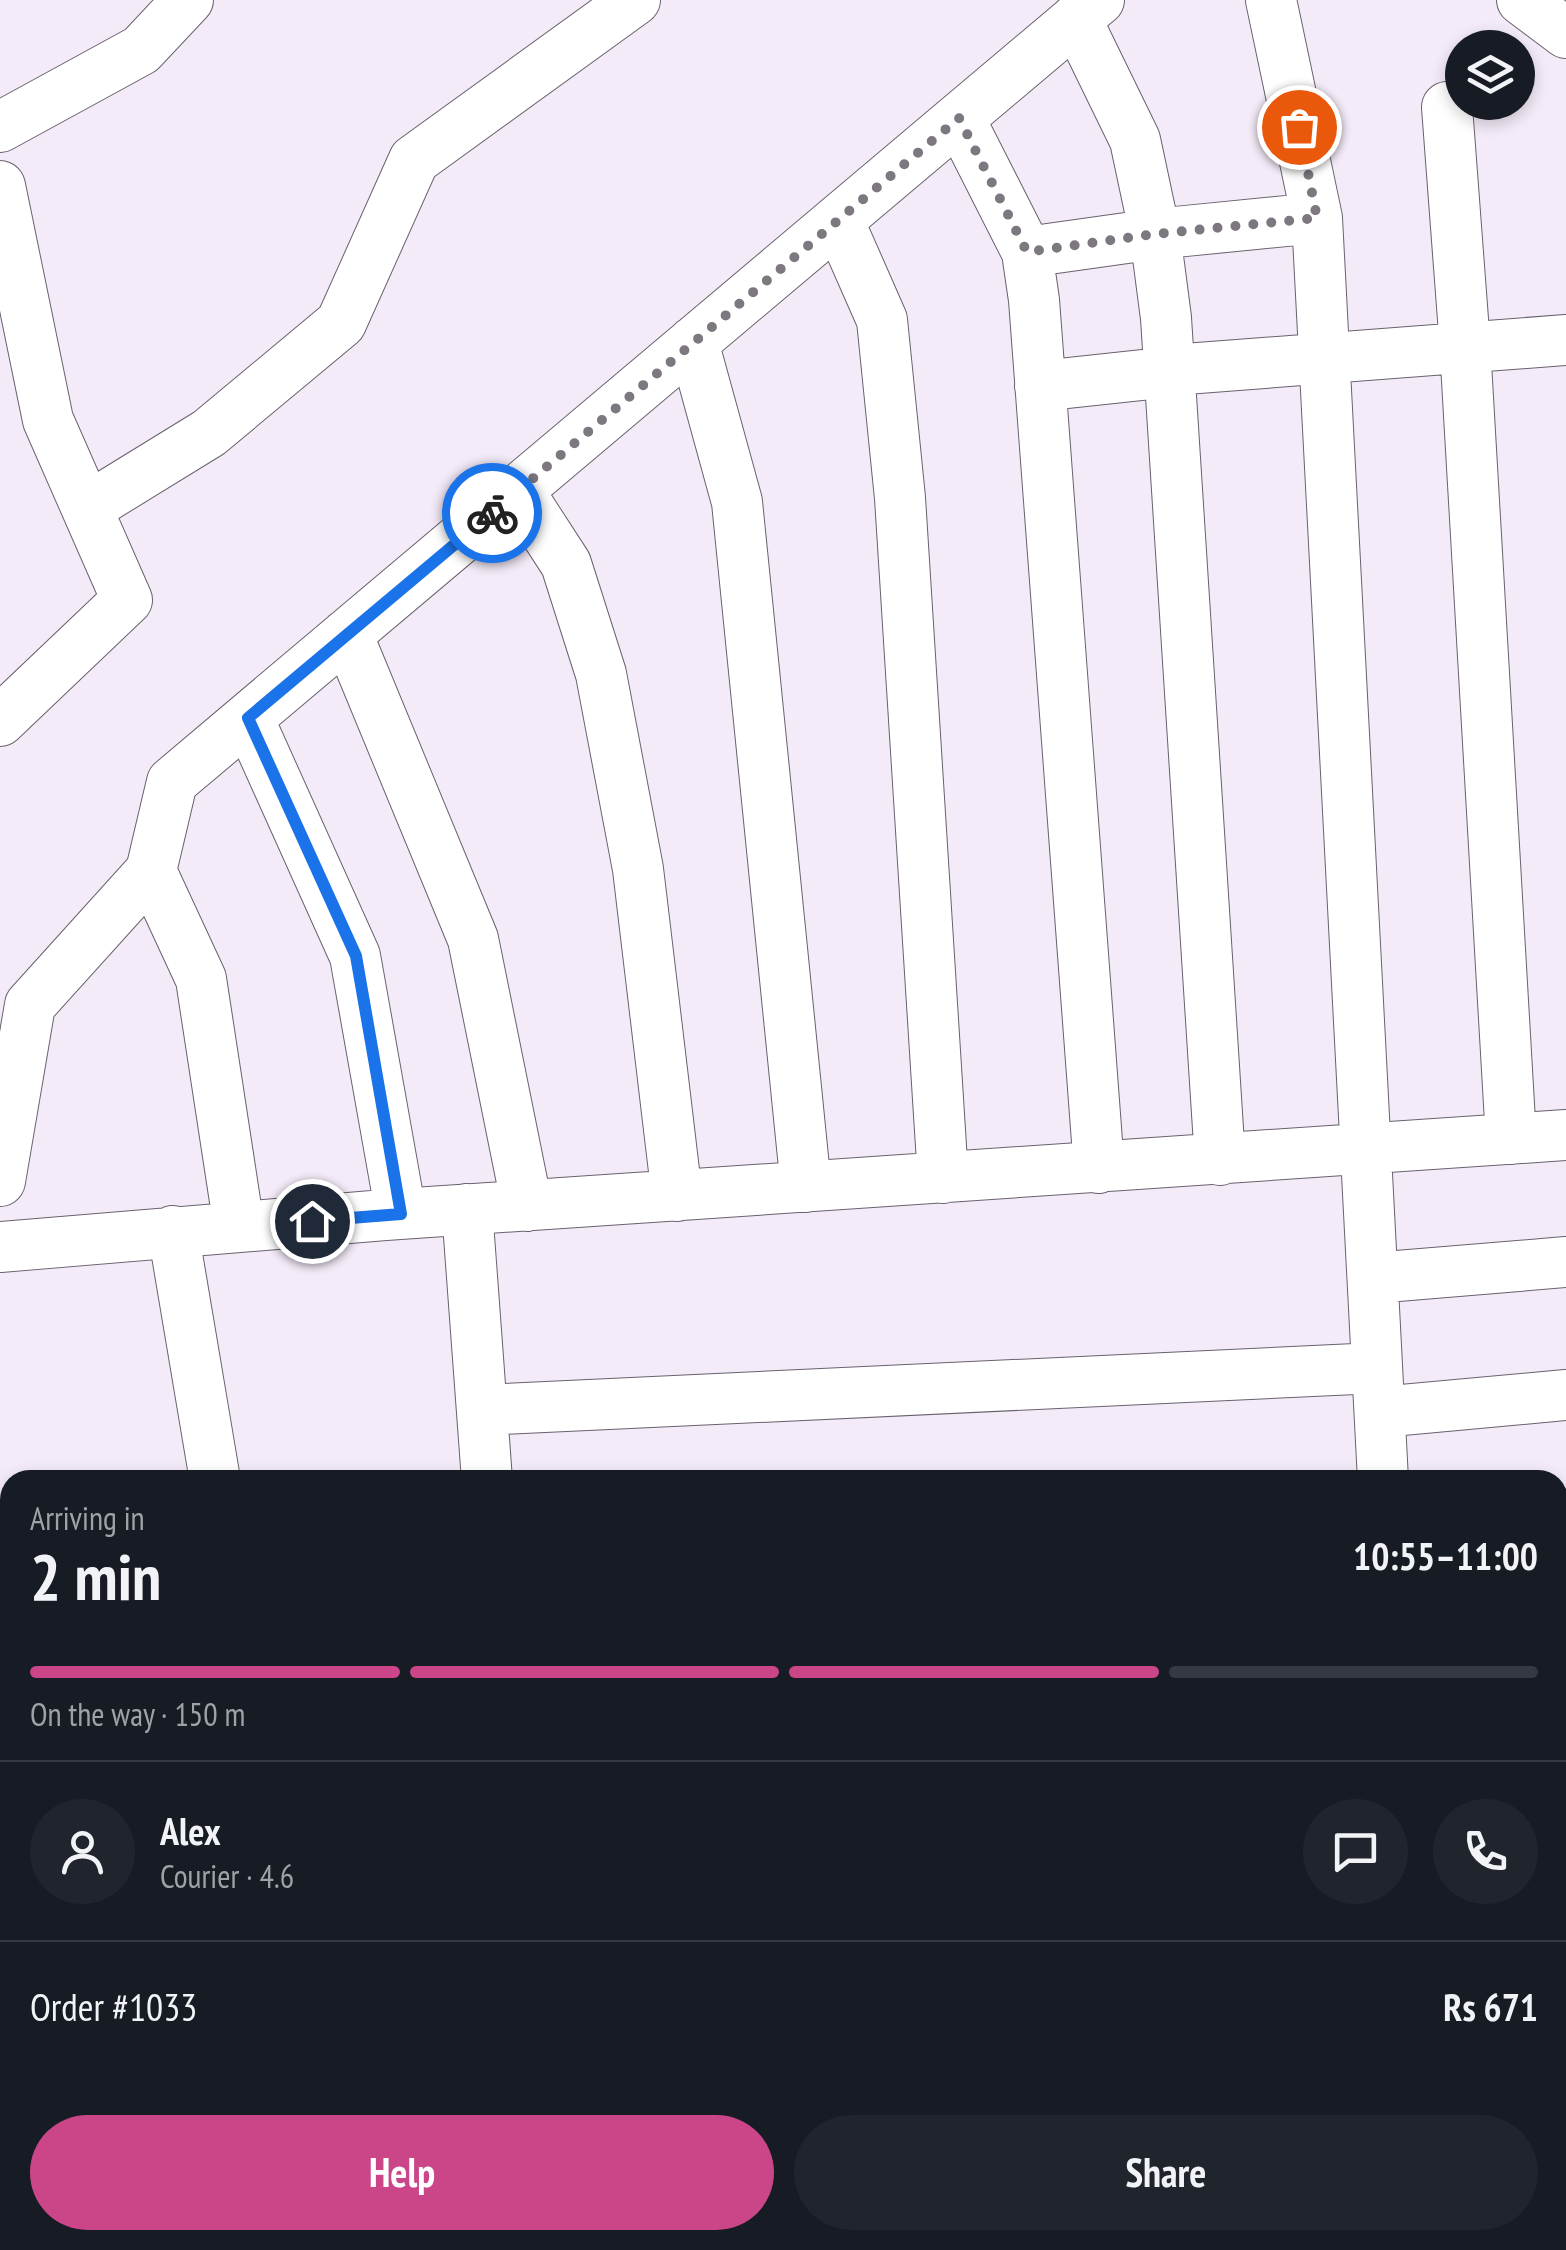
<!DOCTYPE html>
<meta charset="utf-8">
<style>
:root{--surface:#171b24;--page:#20242c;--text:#f1f3f6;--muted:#9ea1a6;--line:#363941;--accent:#cb4688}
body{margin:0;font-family:"PT Sans Narrow",sans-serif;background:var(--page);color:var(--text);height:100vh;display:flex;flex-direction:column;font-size:38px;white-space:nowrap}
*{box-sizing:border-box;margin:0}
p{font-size:32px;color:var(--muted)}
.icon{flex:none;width:55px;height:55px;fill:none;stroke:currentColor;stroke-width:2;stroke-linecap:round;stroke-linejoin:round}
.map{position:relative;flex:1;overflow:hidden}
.drawer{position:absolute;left:0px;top:1470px;width:1568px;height:780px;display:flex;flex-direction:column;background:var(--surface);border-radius:30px 30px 0 0;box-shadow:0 5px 15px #0003}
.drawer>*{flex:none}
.tools{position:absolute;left:1445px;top:30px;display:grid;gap:20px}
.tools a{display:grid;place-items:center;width:90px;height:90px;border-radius:50%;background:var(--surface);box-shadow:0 5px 15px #0003;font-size:50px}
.pin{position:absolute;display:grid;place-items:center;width:85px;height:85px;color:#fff;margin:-42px;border:5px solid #fff;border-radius:50%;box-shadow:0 2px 10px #0007}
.courier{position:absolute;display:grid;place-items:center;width:100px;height:100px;margin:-50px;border:8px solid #1a73e8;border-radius:50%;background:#fff;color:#222;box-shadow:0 2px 12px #0007}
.head em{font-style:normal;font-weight:700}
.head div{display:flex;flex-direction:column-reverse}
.head{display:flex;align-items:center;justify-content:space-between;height:170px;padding:0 30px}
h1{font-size:65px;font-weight:700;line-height:75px}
.bar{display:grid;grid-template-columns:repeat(4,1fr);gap:15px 10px;align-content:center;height:120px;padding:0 30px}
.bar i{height:12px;border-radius:8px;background:var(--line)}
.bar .active{background:var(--accent)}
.bar p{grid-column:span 4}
.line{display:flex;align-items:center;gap:25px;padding:0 30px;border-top:2px solid var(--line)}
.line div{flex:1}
.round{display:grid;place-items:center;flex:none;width:105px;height:105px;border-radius:52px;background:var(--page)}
.cta{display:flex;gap:20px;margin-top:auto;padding:20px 30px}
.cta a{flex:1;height:115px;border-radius:60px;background:var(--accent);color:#fff;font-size:40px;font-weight:700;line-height:115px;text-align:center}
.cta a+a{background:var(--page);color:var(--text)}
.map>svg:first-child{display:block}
</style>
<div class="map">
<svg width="1566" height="2250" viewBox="0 0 1566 2250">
<rect width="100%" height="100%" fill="#f4ebf8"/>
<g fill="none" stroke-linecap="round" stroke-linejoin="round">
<!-- minor casing -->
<g stroke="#69616d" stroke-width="52">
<path id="minor" d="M1271 0 1317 218 1383 1480
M1522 0 1566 33
M1076 19 1135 140 1155 234 1166 318 1220 1160
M1447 107 1465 346 1511 1139
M959 118 1027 252 1034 300 1099 1168
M0 127 141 50 188 0
M0 186 48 420 127 600 0 721
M838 220 882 320 900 498 943 1178
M1027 252 1155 234 1317 218
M693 342 737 502 806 1187
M1040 386 1170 372 1172 370 1566 340
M518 490 566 564 601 674 638 869 677 1196
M87 508 209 433 341 323 414 160 635 0
M347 634 473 939 527 1206
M248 718 355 956 401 1214
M151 871 201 979 239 1227
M0 1181 30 1005 151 871 172 782 1099 0
M467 1209 487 1480
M173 1231 215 1480
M0 1247 385 1215 1566 1135
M1373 1278 1566 1262
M482 1410 1377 1368
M1380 1412 1566 1395
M1558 1542H1566
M1558 1670 1566 1669
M1558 1896 1566 2044
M0 2211 10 2210
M336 2240V2250
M474 2240 475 2250
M621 2240 622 2250
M1420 2240 1421 2250"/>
</g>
<!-- minor -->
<use href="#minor" stroke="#fff" stroke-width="50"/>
</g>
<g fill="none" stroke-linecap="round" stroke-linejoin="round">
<!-- done -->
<path stroke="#7d7880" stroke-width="10" stroke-dasharray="0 18" d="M492 513 959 118 1027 252 1155 234 1317 218 1299 127"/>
<!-- route -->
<path stroke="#1a73e8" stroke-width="12" d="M312 1221 401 1214 356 956 248 718 492 513"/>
</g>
</svg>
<div class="tools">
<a><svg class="icon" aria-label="layers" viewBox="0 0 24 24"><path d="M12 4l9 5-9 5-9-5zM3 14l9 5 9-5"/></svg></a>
</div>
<div class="pin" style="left:1299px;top:127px;background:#ea580c"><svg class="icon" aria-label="bag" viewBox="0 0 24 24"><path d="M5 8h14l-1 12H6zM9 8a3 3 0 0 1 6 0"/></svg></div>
<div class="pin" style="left:312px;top:1221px;background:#1f2937"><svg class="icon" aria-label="home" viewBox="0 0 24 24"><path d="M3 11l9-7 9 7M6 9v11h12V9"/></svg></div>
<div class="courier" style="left:492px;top:513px"><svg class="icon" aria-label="bike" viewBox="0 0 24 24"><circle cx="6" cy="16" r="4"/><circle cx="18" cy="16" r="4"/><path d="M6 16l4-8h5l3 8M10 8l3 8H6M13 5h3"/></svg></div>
<section class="drawer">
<div class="head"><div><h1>2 min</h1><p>Arriving in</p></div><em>10:55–11:00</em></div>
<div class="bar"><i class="active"></i><i class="active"></i><i class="active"></i><i></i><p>On the way · 150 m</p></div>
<div class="line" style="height:180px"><a class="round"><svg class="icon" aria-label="person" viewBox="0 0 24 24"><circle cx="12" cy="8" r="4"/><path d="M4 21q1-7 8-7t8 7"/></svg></a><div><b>Alex</b><p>Courier · 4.6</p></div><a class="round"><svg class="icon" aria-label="chat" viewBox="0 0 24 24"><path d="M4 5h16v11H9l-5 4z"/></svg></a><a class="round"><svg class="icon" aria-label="phone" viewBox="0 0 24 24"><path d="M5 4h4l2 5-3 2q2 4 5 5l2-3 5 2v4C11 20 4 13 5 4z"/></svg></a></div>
<div class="line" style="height:130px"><div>Order #1033</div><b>Rs 671</b></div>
<div class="cta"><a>Help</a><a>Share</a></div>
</section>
</div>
